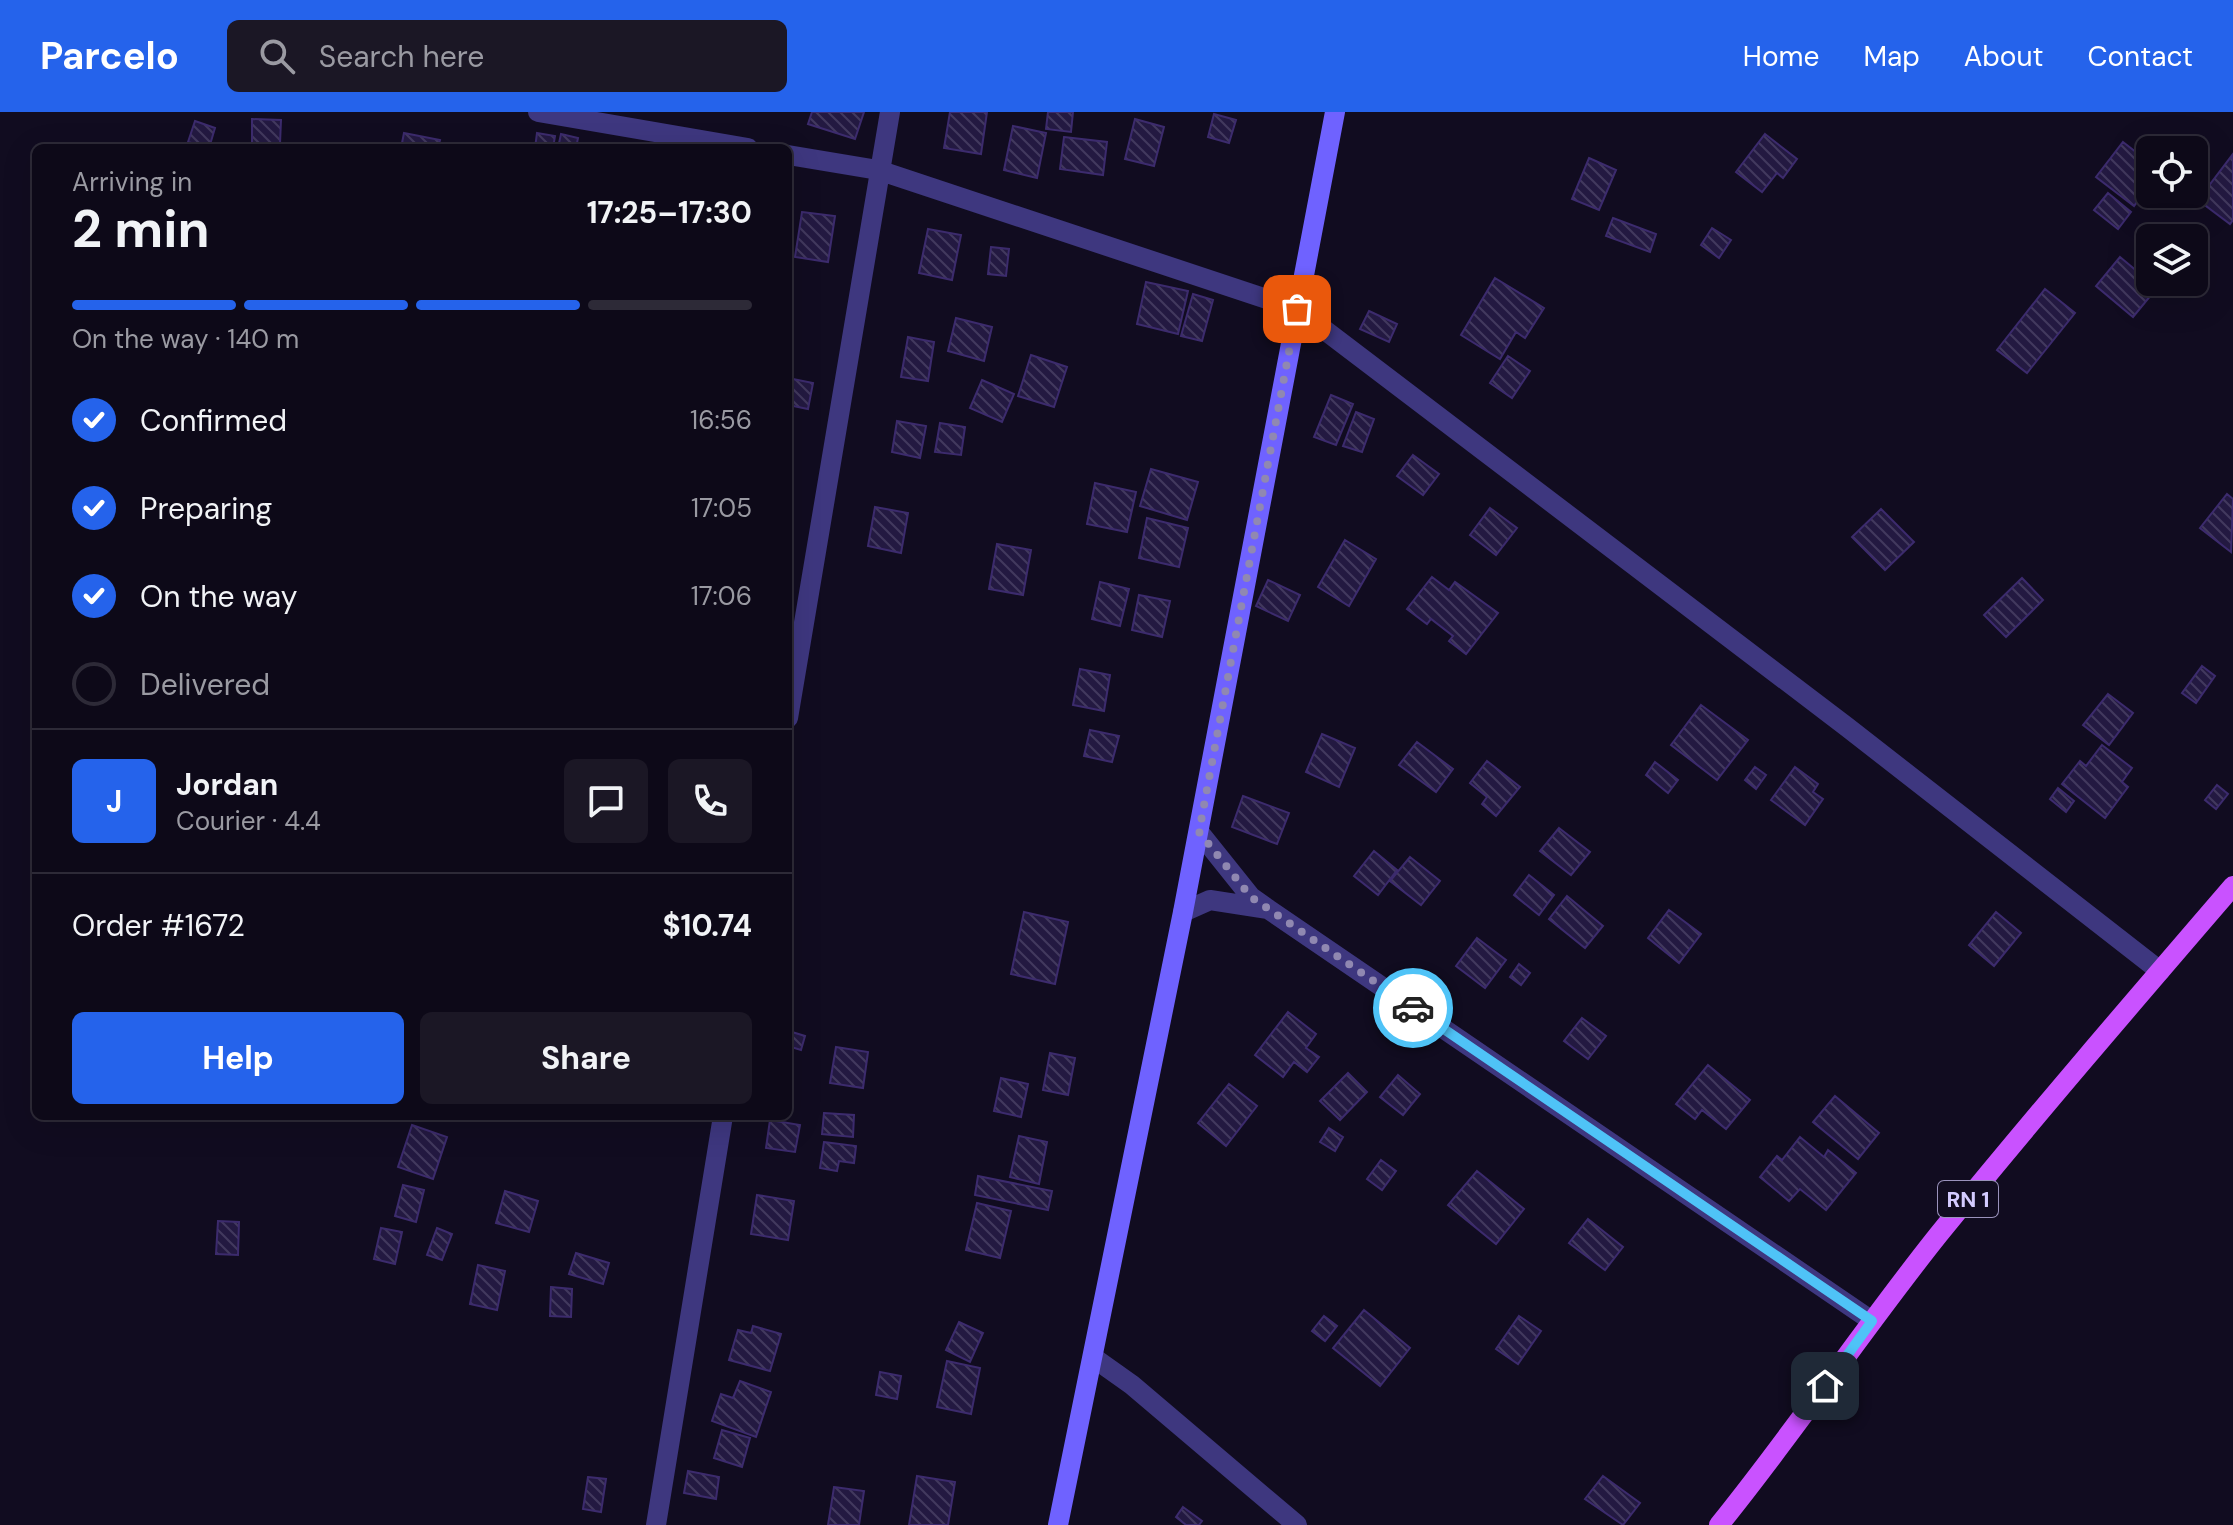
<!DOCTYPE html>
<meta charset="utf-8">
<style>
:root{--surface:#0d0918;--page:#1b1725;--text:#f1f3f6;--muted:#9a9aa2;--line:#2d2a37;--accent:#2563eb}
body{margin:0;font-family:"DM Sans",sans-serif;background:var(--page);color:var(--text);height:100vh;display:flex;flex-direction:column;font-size:30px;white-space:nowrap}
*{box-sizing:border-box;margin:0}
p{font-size:26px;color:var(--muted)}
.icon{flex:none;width:44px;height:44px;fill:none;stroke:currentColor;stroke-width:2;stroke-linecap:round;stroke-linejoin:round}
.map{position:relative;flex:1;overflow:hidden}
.sheet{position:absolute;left:32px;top:32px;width:760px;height:976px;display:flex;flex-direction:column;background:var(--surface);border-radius:12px;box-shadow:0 8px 32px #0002,0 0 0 2px var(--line)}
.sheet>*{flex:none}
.tools{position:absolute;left:2136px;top:24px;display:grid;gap:16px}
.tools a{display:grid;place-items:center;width:72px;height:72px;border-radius:12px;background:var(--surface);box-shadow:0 8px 32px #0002,0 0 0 2px var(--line);font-size:40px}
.pin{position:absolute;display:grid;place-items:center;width:68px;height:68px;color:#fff;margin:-34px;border-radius:16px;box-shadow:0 4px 12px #0006}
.courier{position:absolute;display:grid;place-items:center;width:80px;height:80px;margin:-40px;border:6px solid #4fc3f7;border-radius:50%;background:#fff;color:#222;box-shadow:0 2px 10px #0007}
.headline em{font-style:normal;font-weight:700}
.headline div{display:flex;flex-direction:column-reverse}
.headline{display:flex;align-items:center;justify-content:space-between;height:136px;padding:0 40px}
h1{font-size:52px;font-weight:700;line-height:60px}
.bar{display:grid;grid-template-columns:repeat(4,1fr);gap:12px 8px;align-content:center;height:96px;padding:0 40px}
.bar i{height:10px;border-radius:6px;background:var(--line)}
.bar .active{background:var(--accent)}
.bar p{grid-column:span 4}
.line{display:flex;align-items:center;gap:20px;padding:0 40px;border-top:2px solid var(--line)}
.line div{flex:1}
.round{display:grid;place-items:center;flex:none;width:84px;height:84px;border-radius:12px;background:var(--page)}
ol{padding:0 40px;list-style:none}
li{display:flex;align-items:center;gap:24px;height:88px}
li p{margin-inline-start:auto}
li .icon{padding:8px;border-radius:50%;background:var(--accent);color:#fff;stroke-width:4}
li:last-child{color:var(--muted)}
li i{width:44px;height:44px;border:4px solid var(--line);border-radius:50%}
.action{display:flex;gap:16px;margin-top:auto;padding:16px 40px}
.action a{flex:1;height:92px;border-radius:12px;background:var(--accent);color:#fff;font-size:32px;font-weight:700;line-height:92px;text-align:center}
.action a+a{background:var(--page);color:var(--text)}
header{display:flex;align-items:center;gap:48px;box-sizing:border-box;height:112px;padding:0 40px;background:var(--accent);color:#fff}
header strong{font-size:38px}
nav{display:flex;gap:44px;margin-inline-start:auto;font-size:28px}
.search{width:560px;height:72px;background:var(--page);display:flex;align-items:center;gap:20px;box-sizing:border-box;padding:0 28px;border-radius:12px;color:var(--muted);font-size:30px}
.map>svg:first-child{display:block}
</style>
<header>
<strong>Parcelo</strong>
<div class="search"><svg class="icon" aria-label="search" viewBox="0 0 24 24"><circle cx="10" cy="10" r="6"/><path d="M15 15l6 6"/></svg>Search here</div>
<nav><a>Home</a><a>Map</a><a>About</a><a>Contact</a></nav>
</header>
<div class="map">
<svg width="2233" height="1413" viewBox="0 0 2233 1413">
<defs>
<pattern id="building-back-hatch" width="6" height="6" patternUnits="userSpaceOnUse" patternTransform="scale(2)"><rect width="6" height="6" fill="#231941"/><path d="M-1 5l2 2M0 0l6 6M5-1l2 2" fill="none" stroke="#42395e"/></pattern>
</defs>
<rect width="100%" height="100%" fill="#110c20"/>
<!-- building -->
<path fill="url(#building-back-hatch)" stroke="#3c2b6d" stroke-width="2" d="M812 0H864L855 27 808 12Z
M950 0H987L981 42 944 36Z
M1048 0H1073L1071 20 1046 17Z
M1214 2 1236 8 1229 31 1208 25Z
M252 7 281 8 280 32 252 31Z
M1135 7 1164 15 1154 54 1125 47Z
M195 9 215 16 209 36 188 30Z
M1013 14 1046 21 1037 66 1004 58Z
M404 21 440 28 438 36H401Z
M537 21 555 24 553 36H535Z
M561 22 578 26 576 36H558Z
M1765 22 1797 47 1783 66 1777 61 1762 80 1736 60Z
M1064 25 1107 30 1103 63 1060 57Z
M2123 30 2150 51V73L2134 94 2096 65Z
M2233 42V108L2230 112 2198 88Z
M1589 46 1616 58 1599 98 1572 87Z
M2108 81 2131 100 2118 117 2094 98Z
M802 100 835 104 828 150 795 145Z
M1613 106 1656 122 1650 140 1606 124Z
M1712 116 1731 128 1719 146 1701 133Z
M928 117 961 123 952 168 919 161Z
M991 135 1009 137 1006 164 988 162Z
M2120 145 2157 176 2133 205 2096 174Z
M1495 166 1544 196 1525 226 1516 220 1500 247 1461 223Z
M1146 170 1188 179 1178 222 1137 212Z
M2045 177 2075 201 2027 261 1997 238Z
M1193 182 1213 188 1202 229 1181 224Z
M1369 199 1397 212 1389 230 1360 217Z
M956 206 992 215 984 249 948 239Z
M908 225 934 230 928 269 901 265Z
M1031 243 1067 255 1054 295 1018 284Z
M1508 244 1530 259 1512 286 1490 271Z
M788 266 813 271 808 297 788 293Z
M982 268 1014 282 1002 310 970 296Z
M1331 283 1353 292 1336 333 1314 325Z
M1356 300 1374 307 1362 340 1343 334Z
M897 309 926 314 920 346 892 340Z
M940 311 965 315 961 343 935 340Z
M1413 343 1439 362 1423 383 1397 364Z
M1151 357 1198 370 1187 408 1140 394Z
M1095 371 1136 380 1127 420 1087 412Z
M2227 382 2233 387 2231 440 2200 416Z
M875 395 908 401 901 441 868 434Z
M1490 396 1517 416 1496 443 1470 423Z
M1881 397 1914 430 1885 458 1852 425Z
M1147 406 1188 416 1179 455 1139 446Z
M1345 428 1376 447 1349 494 1318 475Z
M997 432 1031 438 1023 483 989 477Z
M1432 465 1449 478 1455 470 1498 501 1466 542 1449 529 1453 524 1431 507 1427 512 1407 497Z
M2022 466 2043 488 2006 525 1984 503Z
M1268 468 1300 483 1288 509 1256 494Z
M1100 470 1129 477 1120 514 1092 507Z
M1139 483 1170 489 1162 525 1132 518Z
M2202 554 2215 564 2196 591 2182 581Z
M1080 557 1110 563 1104 599 1073 593Z
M2108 582 2133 601 2109 633 2083 613Z
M1701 593 1748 628 1717 668 1671 633Z
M1090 618 1119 624 1112 650 1084 644Z
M1322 622 1355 636 1339 675 1306 660Z
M1417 630 1453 657 1436 680 1399 653Z
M2102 633 2132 656 2122 670 2128 675 2105 706 2062 672 2080 649 2086 654Z
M1487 649 1520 675 1496 704 1482 692 1487 685 1470 671Z
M1655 650 1678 668 1668 681 1646 663Z
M1755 655 1766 663 1756 677 1745 668Z
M1795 655 1818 672 1813 680 1823 687 1805 713 1771 688Z
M2217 673 2228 682 2216 697 2205 688Z
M2058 676 2074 689 2066 700 2050 687Z
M1243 684 1289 701 1277 732 1232 715Z
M1559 716 1590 740 1571 763 1540 739Z
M1374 739 1397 758 1378 783 1354 764Z
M1410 745 1440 769 1421 793 1390 769Z
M1529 763 1554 783 1539 803 1514 783Z
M1567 784 1603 814 1585 836 1549 807Z
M1669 798 1701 822 1679 851 1648 826Z
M1024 800 1068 810 1055 872 1011 862Z
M1996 800 2021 821 1994 854 1969 833Z
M1477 826 1506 848 1485 876 1456 854Z
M1519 852 1530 861 1521 873 1510 865Z
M1288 900 1316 922 1306 936 1319 945 1307 960 1294 950 1283 965 1255 943Z
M1582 906 1606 924 1588 947 1564 929Z
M792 920 805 924 801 938 788 934Z
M836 935 868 940 863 976 830 971Z
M1050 941 1075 946 1068 983 1043 978Z
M1708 953 1750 988 1726 1017 1702 998 1695 1007 1676 992Z
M1348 961 1367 980 1340 1008 1320 989Z
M1398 963 1420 982 1403 1003 1380 985Z
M1001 966 1028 972 1021 1005 994 999Z
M1229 972 1257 994 1226 1034 1198 1011Z
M1835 984 1879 1021 1858 1047 1813 1010Z
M824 1001 854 1003 853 1025 822 1022Z
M770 1008 800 1013 795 1040 766 1036Z
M412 1013 447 1025 433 1067 398 1055Z
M1329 1016 1343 1025 1335 1039 1320 1030Z
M1019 1024 1047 1030 1039 1072 1010 1065Z
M1800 1025 1824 1045 1828 1038 1856 1061 1826 1098 1800 1077 1789 1089 1760 1065 1777 1044 1782 1048Z
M824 1030 856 1034 854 1051 839 1049 837 1059 820 1056Z
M1381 1048 1396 1059 1382 1078 1367 1067Z
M1477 1059 1524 1097 1496 1132 1448 1093Z
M978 1064 1052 1079 1048 1098 975 1083Z
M403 1073 424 1078 416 1110 395 1104Z
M505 1079 538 1089 529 1120 496 1111Z
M757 1083 794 1089 788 1128 751 1122Z
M977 1091 1011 1099 1000 1146 966 1138Z
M1588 1107 1623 1135 1605 1158 1569 1131Z
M218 1109 239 1110 238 1143 216 1142Z
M381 1116 402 1120 395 1152 374 1147Z
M437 1116 452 1122 442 1148 427 1143Z
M576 1141 609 1151 603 1172 569 1162Z
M478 1153 505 1159 497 1198 470 1192Z
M551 1175 572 1177 571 1205 550 1204Z
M1364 1198 1410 1236 1380 1274 1333 1236Z
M1324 1204 1337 1214 1325 1229 1312 1219Z
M1519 1204 1541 1219 1518 1252 1496 1237Z
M959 1210 983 1221 970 1250 946 1238Z
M753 1214 781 1222 770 1259 729 1248 738 1218 751 1221Z
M947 1249 980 1256 971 1302 937 1295Z
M880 1260 901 1264 897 1287 876 1283Z
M740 1269 771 1280 756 1325 712 1309 721 1282 733 1286Z
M722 1318 750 1326 742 1355 714 1346Z
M688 1359 719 1365 716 1387 684 1381Z
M917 1364 955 1370 948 1413H909Z
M1603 1364 1640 1391 1623 1413 1585 1387Z
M588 1365 606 1367 601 1400 583 1397Z
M834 1375 864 1379 859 1413H828Z
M1183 1395 1202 1409 1199 1413H1186L1176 1405Z"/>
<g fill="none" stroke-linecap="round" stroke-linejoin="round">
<!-- street -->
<path stroke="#3e377f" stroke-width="20" d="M538 0 748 36
M788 43 878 58 1297 197 1847 615 2160 859
M788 606 890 0
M1199 720 1251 785 1268 797
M1183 800 1210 788 1268 797 1872 1209
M1094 1246 1132 1273 1297 1413
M656 1413 723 1004"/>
<!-- secondary -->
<path stroke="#6f62ff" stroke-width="20" d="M1058 1413 1183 800 1335 0"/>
<!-- primary -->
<path stroke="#c952ff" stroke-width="20" d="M1719 1413C1796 1318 1863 1217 1939 1122 2035 1004 2134 889 2233 774"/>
</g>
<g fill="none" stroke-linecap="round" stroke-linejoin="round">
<!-- done -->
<path stroke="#9088b1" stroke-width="8" stroke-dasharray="0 14.4" d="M1297 197 1199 720 1251 785 1413 896"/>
<!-- route -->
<path stroke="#4fc3f7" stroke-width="10" d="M1413 896 1872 1209 1825 1274"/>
</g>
<g text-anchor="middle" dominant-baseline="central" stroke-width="6" stroke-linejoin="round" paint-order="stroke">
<!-- shield labels -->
<rect fill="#110c20" stroke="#9a92bc" stroke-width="2" x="1938" y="1069" width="60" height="36" rx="6"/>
<g font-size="22" font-weight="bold" fill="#d4cbff">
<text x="1968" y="1087">RN 1</text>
</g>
</g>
</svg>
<div class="tools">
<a><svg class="icon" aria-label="locate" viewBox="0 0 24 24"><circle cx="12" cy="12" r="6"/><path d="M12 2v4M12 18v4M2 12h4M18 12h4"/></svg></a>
<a><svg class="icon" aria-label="layers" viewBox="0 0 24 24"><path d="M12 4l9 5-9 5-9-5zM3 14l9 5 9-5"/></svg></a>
</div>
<div class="pin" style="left:1297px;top:197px;background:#ea580c"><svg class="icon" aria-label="bag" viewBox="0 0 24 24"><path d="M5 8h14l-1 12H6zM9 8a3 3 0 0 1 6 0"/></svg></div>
<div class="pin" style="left:1825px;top:1274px;background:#1f2937"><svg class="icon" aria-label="home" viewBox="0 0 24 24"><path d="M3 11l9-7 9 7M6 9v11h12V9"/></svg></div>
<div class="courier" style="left:1413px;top:896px"><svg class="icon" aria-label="car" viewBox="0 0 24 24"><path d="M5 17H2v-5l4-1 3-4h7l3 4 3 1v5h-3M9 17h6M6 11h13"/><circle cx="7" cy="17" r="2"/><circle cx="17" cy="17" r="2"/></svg></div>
<section class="sheet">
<div class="headline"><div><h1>2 min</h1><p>Arriving in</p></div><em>17:25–17:30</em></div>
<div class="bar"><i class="active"></i><i class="active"></i><i class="active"></i><i></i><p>On the way · 140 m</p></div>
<ol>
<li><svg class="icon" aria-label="check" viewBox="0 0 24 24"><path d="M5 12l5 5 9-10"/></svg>Confirmed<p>16:56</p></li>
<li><svg class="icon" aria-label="check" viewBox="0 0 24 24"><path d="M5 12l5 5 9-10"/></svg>Preparing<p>17:05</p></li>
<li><svg class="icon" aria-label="check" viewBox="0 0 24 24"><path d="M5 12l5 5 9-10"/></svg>On the way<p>17:06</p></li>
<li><i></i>Delivered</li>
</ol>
<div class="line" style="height:144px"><b class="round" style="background:var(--accent);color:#fff">J</b><div><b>Jordan</b><p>Courier · 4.4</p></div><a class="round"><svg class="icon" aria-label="chat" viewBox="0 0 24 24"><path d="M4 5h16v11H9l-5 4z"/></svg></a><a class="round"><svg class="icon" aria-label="phone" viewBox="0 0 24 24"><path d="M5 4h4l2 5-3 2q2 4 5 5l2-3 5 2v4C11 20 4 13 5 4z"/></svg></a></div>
<div class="line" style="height:104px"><div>Order #1672</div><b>$10.74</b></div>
<div class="action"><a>Help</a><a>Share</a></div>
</section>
</div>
